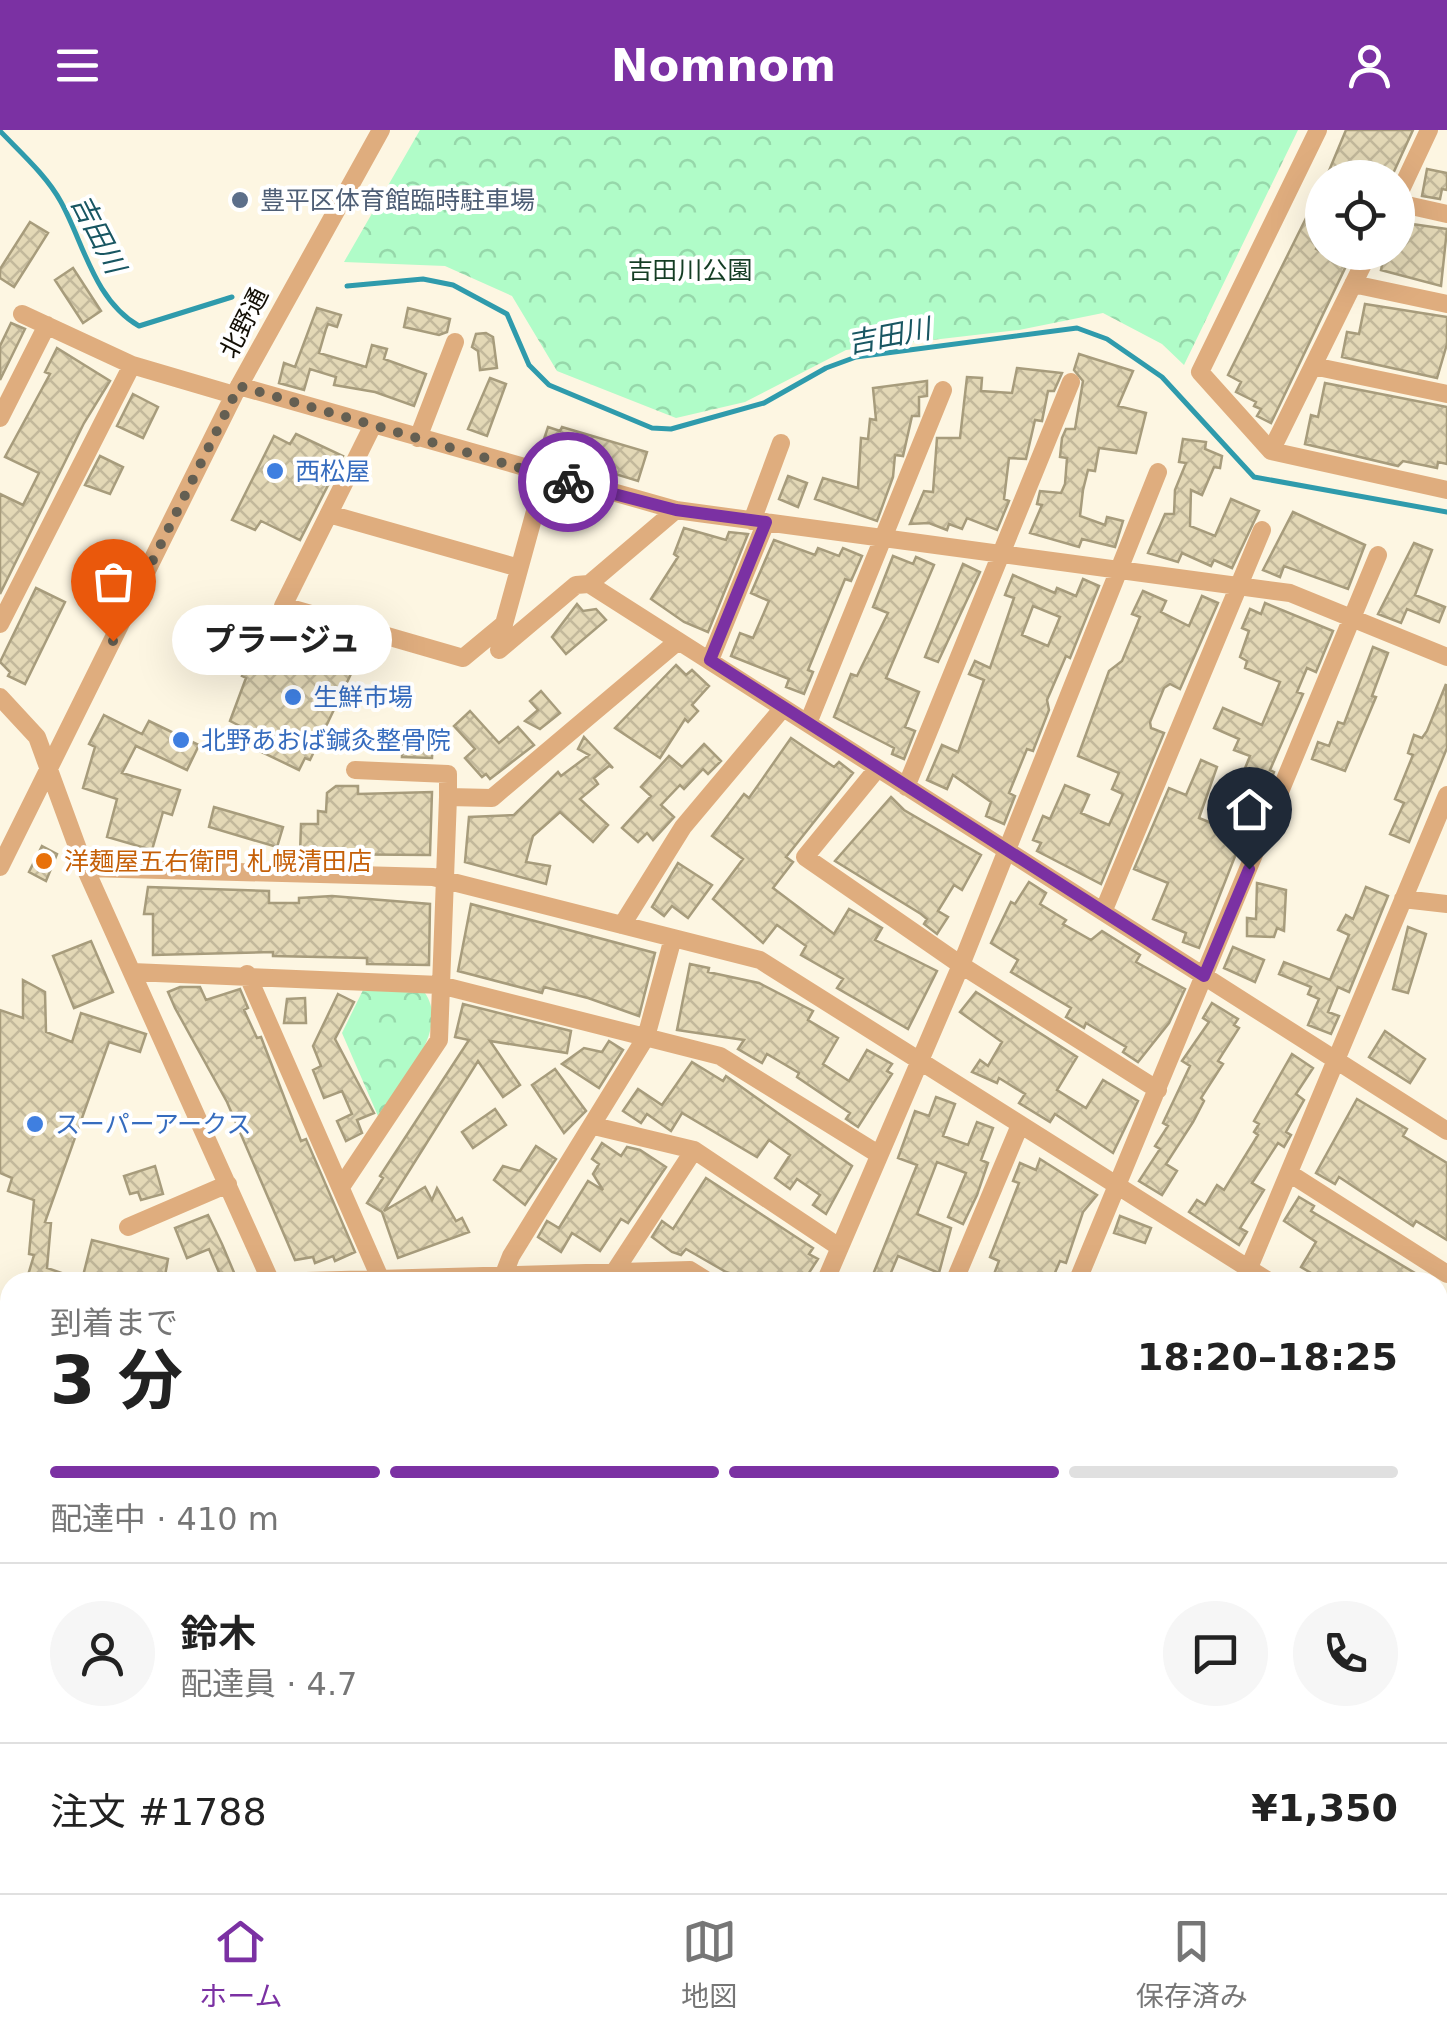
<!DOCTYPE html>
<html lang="ja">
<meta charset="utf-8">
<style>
:root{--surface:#fff;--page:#f6f6f6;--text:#222;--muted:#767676;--line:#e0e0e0;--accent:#7b31a3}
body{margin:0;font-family:"DejaVu Sans","Noto Sans JP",sans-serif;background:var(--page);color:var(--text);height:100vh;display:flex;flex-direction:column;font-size:38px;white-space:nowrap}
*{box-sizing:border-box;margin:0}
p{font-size:32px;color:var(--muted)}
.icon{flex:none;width:55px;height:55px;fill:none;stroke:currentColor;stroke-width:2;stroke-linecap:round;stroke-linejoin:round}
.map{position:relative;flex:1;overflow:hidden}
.panel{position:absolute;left:0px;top:1142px;width:1448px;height:622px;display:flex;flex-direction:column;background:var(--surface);border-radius:30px 30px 0 0;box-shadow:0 10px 40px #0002}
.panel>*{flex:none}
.buttons{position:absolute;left:1305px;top:30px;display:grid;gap:20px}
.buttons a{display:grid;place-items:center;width:110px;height:110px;border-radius:50%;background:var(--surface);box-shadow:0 10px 40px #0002;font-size:50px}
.pin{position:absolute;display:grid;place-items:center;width:85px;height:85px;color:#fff;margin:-102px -42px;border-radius:50% 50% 50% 0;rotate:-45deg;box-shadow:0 0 10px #0007}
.pin .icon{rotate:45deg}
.courier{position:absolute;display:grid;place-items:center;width:100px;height:100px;margin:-50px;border:8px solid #7b31a3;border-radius:50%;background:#fff;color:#222;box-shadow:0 2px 12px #0007}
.bubble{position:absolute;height:70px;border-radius:35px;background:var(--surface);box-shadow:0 10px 40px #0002;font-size:32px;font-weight:700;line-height:70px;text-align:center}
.overview em{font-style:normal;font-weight:700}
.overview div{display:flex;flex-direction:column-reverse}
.overview{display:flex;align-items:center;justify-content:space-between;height:170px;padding:0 50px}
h1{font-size:65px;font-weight:700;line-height:75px}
.bar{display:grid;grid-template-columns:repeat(4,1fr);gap:15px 10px;align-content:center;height:120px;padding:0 50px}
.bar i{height:12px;border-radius:8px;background:var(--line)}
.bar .current{background:var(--accent)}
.bar p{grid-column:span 4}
.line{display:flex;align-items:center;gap:25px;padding:0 50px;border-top:2px solid var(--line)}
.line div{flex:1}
.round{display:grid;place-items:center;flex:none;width:105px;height:105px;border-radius:52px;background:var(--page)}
header{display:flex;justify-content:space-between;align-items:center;height:130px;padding:0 50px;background:var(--accent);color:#fff;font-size:45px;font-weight:700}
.menu{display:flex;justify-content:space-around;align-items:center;height:140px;border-top:2px solid var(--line);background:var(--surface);font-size:28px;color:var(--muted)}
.menu a{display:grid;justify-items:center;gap:5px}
.menu .current{color:var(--accent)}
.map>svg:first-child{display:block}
</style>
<header><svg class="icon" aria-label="menu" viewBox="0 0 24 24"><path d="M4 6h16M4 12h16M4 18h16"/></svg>Nomnom<svg class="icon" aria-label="person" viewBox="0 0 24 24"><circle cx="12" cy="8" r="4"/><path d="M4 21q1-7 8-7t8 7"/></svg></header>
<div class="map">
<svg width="1447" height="1763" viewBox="0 0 1447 1763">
<defs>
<pattern id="park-crowns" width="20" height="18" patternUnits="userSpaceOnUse" patternTransform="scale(2.5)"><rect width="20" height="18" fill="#b0fcc8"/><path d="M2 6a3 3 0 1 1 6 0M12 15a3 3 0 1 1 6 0" fill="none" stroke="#96d7aa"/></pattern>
<pattern id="building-cross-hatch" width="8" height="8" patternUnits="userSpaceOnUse" patternTransform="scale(2.5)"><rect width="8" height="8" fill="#e3d8b6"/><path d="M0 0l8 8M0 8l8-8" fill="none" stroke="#c2b89b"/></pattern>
</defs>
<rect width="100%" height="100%" fill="#fdf6e2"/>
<!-- park -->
<path fill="url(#park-crowns)" d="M420 0H1298L1184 235 1162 214 1103 183 1019 200 846 220 745 272 676 288 557 241 512 166 445 136 344 132Z
M363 860 425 863C451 901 399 954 378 986L342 903Z"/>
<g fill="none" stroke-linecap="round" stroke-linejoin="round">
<!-- stream -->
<path stroke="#2f9bac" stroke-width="5" d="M0 1C20 22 47 46 61 72 84 114 94 170 139 196L232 167
M347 156 423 149 453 155 507 184 529 235 549 255 652 298 671 299 764 273 826 238 856 227 1077 198 1107 209 1162 247 1254 347 1447 382"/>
</g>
<!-- building -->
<path fill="url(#building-cross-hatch)" stroke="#a79c7c" stroke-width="2.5" fill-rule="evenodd" d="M1346 0H1413L1391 48H1326Z
M1427 39 1447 43V60L1442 59 1440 69 1422 66Z
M1322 56V106L1316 119 1347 134 1271 293 1257 286 1261 279 1254 276 1256 272 1236 262 1241 252 1228 245Z
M30 92 48 103 14 157 0 148V139Z
M1412 94 1447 99 1441 156 1381 140 1385 122H1398L1401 97 1411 99Z
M73 138 101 181 83 193 55 150Z
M1365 174 1447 187V214L1437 248 1342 227 1347 202 1359 204Z
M317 178 341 185 337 197 328 194 326 199 319 223 366 237 372 215 387 219 384 229 426 244 414 276 375 262 334 255 336 247 310 239 304 260 279 253 284 233 295 237Z
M408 178 450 189 447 202 439 205 404 197Z
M11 193 25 199 0 250V216Z
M486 203 493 207 497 238 480 240 478 221 472 217 476 204Z
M57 218 110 251 84 293 0 464V364L23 375 39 343 5 327 50 244 45 242Z
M1079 224 1133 241 1118 276 1146 283 1136 323 1099 318 1095 341 1088 340 1083 360 1080 386 1105 395 1107 387 1123 391 1115 417 1082 409 1079 417 1030 403 1042 375 1037 374 1040 361 1061 363 1065 354 1067 328 1060 327 1062 308 1066 299H1075L1083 251 1074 240Z
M1017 238 1062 243 1054 261H1048L1042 291 1035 290 1026 329 1009 328 1004 369 1009 371 997 400 967 388 962 399 949 394 947 400 929 393 910 394 924 361 933 362 937 308H960L967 247 982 248 981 261 1012 263Z
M490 248 506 254 487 306 468 299Z
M927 251V266L919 267V286H912L903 326 895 325 893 347 877 391 815 369 823 348 858 358 861 308 868 309 870 289 876 290 873 258Z
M1325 253 1447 277V334L1438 332 1437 338 1403 331 1398 336 1305 314 1311 285 1318 287Z
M133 264 158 277 143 308 117 296Z
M548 297 560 301 562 297 647 322 638 351 540 321Z
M296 304 343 326 300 410 261 391 255 400 232 390 274 306 290 314Z
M1183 309 1206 312 1205 319 1222 326 1220 338 1214 337 1202 365 1191 360 1190 396 1215 406 1231 369 1259 381 1232 438 1214 430 1211 436 1182 423 1178 432 1148 423 1165 384H1174L1175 360 1186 333 1179 332Z
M100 326 123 337 110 364 85 355Z
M788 346 807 353 798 377 779 369Z
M1293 382 1365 415 1348 459 1284 436 1280 447 1263 440Z
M684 398 726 410 729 402 748 404 708 502 684 492 651 469 678 427 674 424Z
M774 410 815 425 818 418 839 426 843 418 862 426 851 451 845 449 808 540 813 542 804 564 786 557 789 549 731 526 740 503 753 508 769 471 751 463Z
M1414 413 1432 420 1415 465 1445 477 1439 492 1407 479 1401 493 1378 484Z
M893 426 913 434 916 427 934 435 886 548 919 562 905 597 915 601 904 629 892 624 894 618 834 587 851 544 857 546 888 483 873 477Z
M963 434 980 442 938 532 925 527Z
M1013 445 1055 463 1057 458 1076 466 1083 449 1099 456 1070 528 1066 526 1047 570 1049 580 1033 621 1027 619 1009 663 1015 666 1004 694 986 686 991 672 953 645 947 659 927 650 942 615 958 622 984 550 969 544 975 531 990 538 1014 468 1005 465ZM1033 476 1060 487 1048 516 1022 505Z
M36 458 65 472 25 554 8 546 10 542 0 532Z
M1143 461 1166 471 1161 482 1189 496 1202 466 1218 473 1180 559 1170 554 1164 558 1150 592 1151 598 1164 603 1101 754 1037 721 1041 713 1033 710 1043 686 1050 689 1065 655 1089 665 1081 683 1109 695 1123 664 1112 659 1119 643 1078 626 1109 541 1122 531 1140 487 1132 484Z
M1265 473 1333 501 1316 542 1307 538 1297 562 1303 564 1270 640 1274 642 1269 654 1262 651 1253 672 1234 665 1250 626 1234 620 1239 609 1214 598 1223 578 1262 595 1280 552 1245 538 1247 531 1240 527 1249 501 1242 498 1250 479 1261 484Z
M577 474 583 481 596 479 606 490 566 524 552 507Z
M267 485 336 522 339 517 359 527 310 630 305 628 299 640 243 613 248 600 230 591 246 548 242 546 249 532 244 529Z
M1373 517 1388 523 1372 566 1376 567 1345 641 1312 629 1318 612 1329 616 1338 592 1344 594Z
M676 535 686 545 692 540 709 556 692 575 698 581 688 592 685 589 660 628 615 598Z
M1446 554 1447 618 1409 712 1390 704 1404 673 1395 669 1413 625 1408 623 1414 605 1422 608 1427 601Z
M541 561 560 583 540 599 525 591 538 580 530 571Z
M470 581 499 613 518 597 534 615 490 649 486 644 482 647 465 628 475 619 454 596Z
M104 585 142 604 149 591 199 615 187 640 136 616 122 643 180 660 172 685 163 682 152 720 107 707 117 669 83 658 95 617 89 614Z
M403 606H433L432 628 402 627Z
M584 607 613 638 609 636 594 648 598 654 580 669 608 695 593 712 560 682 533 706 526 732 550 736 546 754 465 732 469 687 514 685 558 642 561 646 589 625 578 619Z
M791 608 834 637 839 632 853 643 786 727 793 732 773 758 834 804 849 779 882 798 875 810 937 841 908 899 837 858 843 849 801 825 806 816 777 795 763 813 713 769 743 729 712 706 744 664 749 668Z
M704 614 721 631 708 644 703 639 684 659 680 655 661 675 674 687 653 710 647 703 638 712 622 698 651 666 641 657 669 626 682 637Z
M1201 630 1217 637 1199 688 1243 706 1199 818 1183 812 1186 803 1153 789 1168 753 1134 739 1169 658 1186 665Z
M336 656H358V664L432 662 430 725 300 724 301 694H318V681L326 682 327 663Z
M891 667 904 680 981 725 962 760 954 755 938 781 948 787 937 804 924 794 927 789 921 784 835 731Z
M214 677 283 697 277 717 209 697Z
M42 716 57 724 46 751 29 742Z
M678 733 712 755 688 788 672 776 664 786 652 777Z
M1029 752 1046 763 1040 774 1066 790 1063 794 1091 810 1102 801 1140 825 1136 832 1185 859 1169 893 1138 932 1123 922 1126 917 1086 893 1084 898 1066 887 1071 878 1011 842 1018 830 991 813 1011 772 1015 774Z
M1257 753 1286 760 1284 801 1277 798 1274 807 1247 806V788L1256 789Z
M148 757 269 761V773H299V768L332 766 430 774 429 835 367 834V828L273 826V822L153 825V784H144Z
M1366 757 1388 766 1349 862 1338 857 1328 882 1339 886 1331 904 1308 895 1319 869 1308 864 1311 857 1279 844 1284 832 1330 850 1349 805 1338 800 1346 785 1353 789Z
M471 774 655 823 639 886 588 868 544 857 542 863 458 841Z
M1408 797 1426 804 1408 863 1393 859Z
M91 811 113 862 74 878 53 826Z
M1233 817 1264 830 1255 852 1224 838Z
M690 834 709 838 708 842 759 853 813 881 808 890 838 908 823 934 849 951 867 920 892 934 887 941 892 944 858 997 846 989 850 983 797 947 799 943 767 924 762 933 738 919 744 910 677 900Z
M23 850 45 862 46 902 72 912 81 883 146 904 140 922 109 912 45 1092 51 1093 47 1138 82 1150 92 1110 168 1129 165 1146 150 1144 149 1152H26L34 1125 29 1124 34 1070 8 1061 12 1048 0 1043V880L23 888Z
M180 857H200L206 870 240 859 248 878 244 880 257 908 261 907 301 1011 306 1009 355 1122 335 1131 333 1126 315 1133 313 1127 295 1130 227 972 175 878 168 862Z
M976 862 1077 927 1057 960 1086 978 1103 950 1138 971 1113 1023 1055 984 1050 992 1019 973 1025 964 999 948 997 953 972 942 980 930 988 936 1002 912 960 882Z
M338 864 354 872 335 909 374 983 357 990 362 1003 346 1011 337 991 352 984 342 961 324 968 313 940 321 936 313 916Z
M305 868 306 893H284L287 869Z
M1212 873 1238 889 1234 895 1239 898 1218 931 1223 934 1201 968 1204 971 1193 992 1166 1034 1177 1041 1162 1065 1139 1051 1160 1019 1155 1016 1168 996 1163 993 1190 936 1182 931 1209 892 1203 888Z
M463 874 571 901 567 923 490 911 520 955 503 967 478 931 384 1081 425 1057 432 1070 437 1058 456 1091 462 1088 469 1102 398 1128 382 1082 367 1073 383 1048 380 1046 469 910 455 907Z
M1385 901 1425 929 1410 953 1369 927Z
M609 911 623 920 599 958 562 934 584 918 602 922Z
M1292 924 1313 938 1296 964 1304 970 1286 1002 1291 1005 1284 1017 1278 1013 1252 1053 1264 1060 1240 1098 1247 1102 1239 1115 1189 1082 1197 1070 1205 1075 1217 1055 1224 1060 1258 1005 1254 1002 1259 994 1254 991Z
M692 932 723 951 726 946 852 1036 826 1084 813 1075 820 1065 797 1049 790 1059 775 1048 790 1025 769 1010 757 1027 682 983 671 1001 647 984 641 993 623 981 638 959 662 975Z
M555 939 586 981 564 1003 532 955Z
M936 967 955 974 943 1006 968 1015 977 992 993 998 981 1030 988 1033 977 1065 963 1094 948 1087 966 1043 937 1032 917 1084 951 1098 939 1143 898 1126 887 1152H870L917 1035 898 1028 915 981 929 986Z
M1357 969 1407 999 1403 1006 1447 1033V1110L1416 1091 1413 1096 1339 1047 1335 1054 1316 1043Z
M495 979 506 995 473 1018 462 1002Z
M602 1013 621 1026 627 1017 640 1020 666 1037 628 1093 621 1089 600 1121 572 1103 561 1122 538 1107 547 1091 559 1098 588 1051 603 1060 593 1044 599 1034 592 1029Z
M536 1016 556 1029 525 1075 494 1050 503 1036 520 1041Z
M1040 1029 1097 1065 1083 1082 1066 1133 1060 1131 1051 1152H991L999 1131 990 1127 1019 1053 1013 1051 1020 1033 1036 1040Z
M155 1036 163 1064 141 1070 138 1062 130 1064 124 1046Z
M706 1048 813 1118 809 1124 818 1129 803 1152H757L726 1142 686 1119 681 1125 672 1122 652 1107 662 1091 673 1099Z
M1299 1067 1314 1076 1311 1081 1430 1152H1312L1316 1146 1301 1137 1316 1112 1284 1091Z
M208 1085 222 1114 238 1152H223L209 1119 187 1128 175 1098Z
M1120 1086 1151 1098 1145 1113 1114 1103Z"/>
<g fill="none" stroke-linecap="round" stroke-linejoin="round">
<!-- minor -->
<path stroke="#dfad7e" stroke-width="18" d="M1318 0 1200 242 1271 321 1447 360
M1398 66 1429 0
M1398 73 1447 84
M1353 154 1447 174
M22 184 132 235 234 265
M1313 236 1447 264
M239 256 676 380 1290 463 1447 527
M0 288 47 195
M373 295 283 476 463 528 504 494 545 345
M418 308 455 212
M1271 321 1369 122
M676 380 589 454 1447 1001
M329 384 519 438
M752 391 781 313
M0 494 132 235
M499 520 576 455 589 454
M710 530 766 392
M0 567 37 607 85 738 271 1152
M808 593 943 260
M877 639 805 727 961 835 1158 960
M906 657 1071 252
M448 667 492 668 677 512
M0 737 234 265 381 0
M85 738 433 747 760 830 1270 1152
M1403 769 1447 774
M1103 782 1262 400
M622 795 683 697 783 578
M132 842 440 855 720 926 878 1024
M247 844 380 1148
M594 996 694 1020 839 1117
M1289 1043 1447 1144
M341 1057 439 910 448 667V644L355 640
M128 1097 228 1054
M615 1141 694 1020
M504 1144 511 1126 646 907 673 808
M271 1152 690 1140 709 1152
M825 1152 961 835 1158 342
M954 1152 1020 995
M1077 1152 1378 425
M1243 1152 1447 665
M1438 1229 1447 1216
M1438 1260 1447 1266
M1438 1507 1447 1511
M0 1615 10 1617
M1438 1635 1447 1633
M507 1755 510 1763
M93 1763 94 1755
M929 1763 933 1755
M1055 1763 1057 1755
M1138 1763 1140 1755
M1272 1763H1284"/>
</g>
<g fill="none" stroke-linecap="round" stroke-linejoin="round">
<!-- done -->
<path stroke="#645f52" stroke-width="10" stroke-dasharray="0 18" d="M113 511 239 256 568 352"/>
<!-- route -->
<path stroke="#7b31a3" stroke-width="12" d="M568 352 676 380 766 392 710 530 1204 846 1249 739"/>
</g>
<!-- markers -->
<circle fill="#5c6f8a" stroke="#fff" stroke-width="4" cx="240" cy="70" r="10"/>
<g fill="#3f7fe0" stroke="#fff" stroke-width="4">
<circle cx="275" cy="341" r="10"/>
<circle cx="293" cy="567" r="10"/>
<circle cx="181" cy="610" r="10"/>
<circle cx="35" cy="994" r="10"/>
</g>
<circle fill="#e8710a" stroke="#fff" stroke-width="4" cx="44" cy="731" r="10"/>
<g text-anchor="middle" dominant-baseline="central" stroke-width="8" stroke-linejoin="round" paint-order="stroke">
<!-- service labels -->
<g font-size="25" fill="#4e5e75" stroke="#fff" text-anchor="start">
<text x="260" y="70">豊平区体育館臨時駐車場</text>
</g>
<!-- park labels -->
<g font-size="25" fill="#143d24" stroke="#fff">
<text x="690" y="140">吉田川公園</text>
</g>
<!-- street labels -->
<g font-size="25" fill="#120e04" stroke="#fff">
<text transform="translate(244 193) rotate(-63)">北野通</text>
</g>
<!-- shop labels -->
<g font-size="25" fill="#366cbe" stroke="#fff" text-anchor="start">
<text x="295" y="341">西松屋</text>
<text x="313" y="567">生鮮市場</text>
<text x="201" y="610">北野あおば鍼灸整骨院</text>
<text x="55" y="994">スーパーアークス</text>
</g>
<!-- food labels -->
<g font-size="25" fill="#c56008" stroke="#fff" text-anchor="start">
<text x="64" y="731">洋麺屋五右衛門 札幌清田店</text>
</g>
<!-- water labels -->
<g font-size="28" font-style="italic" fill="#185662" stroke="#fff">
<text transform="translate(98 104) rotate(63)">吉田川</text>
<text transform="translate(889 206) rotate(-11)">吉田川</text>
</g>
</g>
</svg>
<div class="buttons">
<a><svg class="icon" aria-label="locate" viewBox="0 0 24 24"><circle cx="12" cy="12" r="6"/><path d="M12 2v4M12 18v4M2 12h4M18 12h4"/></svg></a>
</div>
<div class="pin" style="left:113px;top:511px;background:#ea580c"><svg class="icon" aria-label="bag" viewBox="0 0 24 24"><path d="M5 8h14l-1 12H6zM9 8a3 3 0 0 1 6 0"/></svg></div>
<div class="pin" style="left:1249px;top:739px;background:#1f2937"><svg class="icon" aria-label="home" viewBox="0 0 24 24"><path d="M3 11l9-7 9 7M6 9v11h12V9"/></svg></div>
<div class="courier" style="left:568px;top:352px"><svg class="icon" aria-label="bike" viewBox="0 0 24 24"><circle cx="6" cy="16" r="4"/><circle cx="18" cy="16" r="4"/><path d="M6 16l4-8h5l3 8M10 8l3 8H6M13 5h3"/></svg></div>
<div class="bubble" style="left:172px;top:475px;width:220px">プラージュ</div>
<section class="panel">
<div class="overview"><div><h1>3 分</h1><p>到着まで</p></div><em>18:20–18:25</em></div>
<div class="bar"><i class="current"></i><i class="current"></i><i class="current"></i><i></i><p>配達中 · 410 m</p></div>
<div class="line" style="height:180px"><a class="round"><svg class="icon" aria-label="person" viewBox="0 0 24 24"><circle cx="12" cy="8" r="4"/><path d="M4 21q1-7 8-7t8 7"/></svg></a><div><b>鈴木</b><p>配達員 · 4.7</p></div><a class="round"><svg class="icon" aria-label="chat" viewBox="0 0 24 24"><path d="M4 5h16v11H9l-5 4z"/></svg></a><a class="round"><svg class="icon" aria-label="phone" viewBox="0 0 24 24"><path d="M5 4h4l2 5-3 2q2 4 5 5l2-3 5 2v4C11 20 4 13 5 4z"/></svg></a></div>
<div class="line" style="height:130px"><div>注文 #1788</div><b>¥1,350</b></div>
</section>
</div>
<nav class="menu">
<a class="current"><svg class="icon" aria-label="home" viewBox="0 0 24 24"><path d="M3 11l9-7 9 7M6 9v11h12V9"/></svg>ホーム</a>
<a><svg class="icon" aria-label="map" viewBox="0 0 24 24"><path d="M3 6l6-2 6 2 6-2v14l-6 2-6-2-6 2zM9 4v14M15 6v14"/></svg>地図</a>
<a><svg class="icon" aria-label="saved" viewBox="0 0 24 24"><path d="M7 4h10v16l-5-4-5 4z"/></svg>保存済み</a>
</nav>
